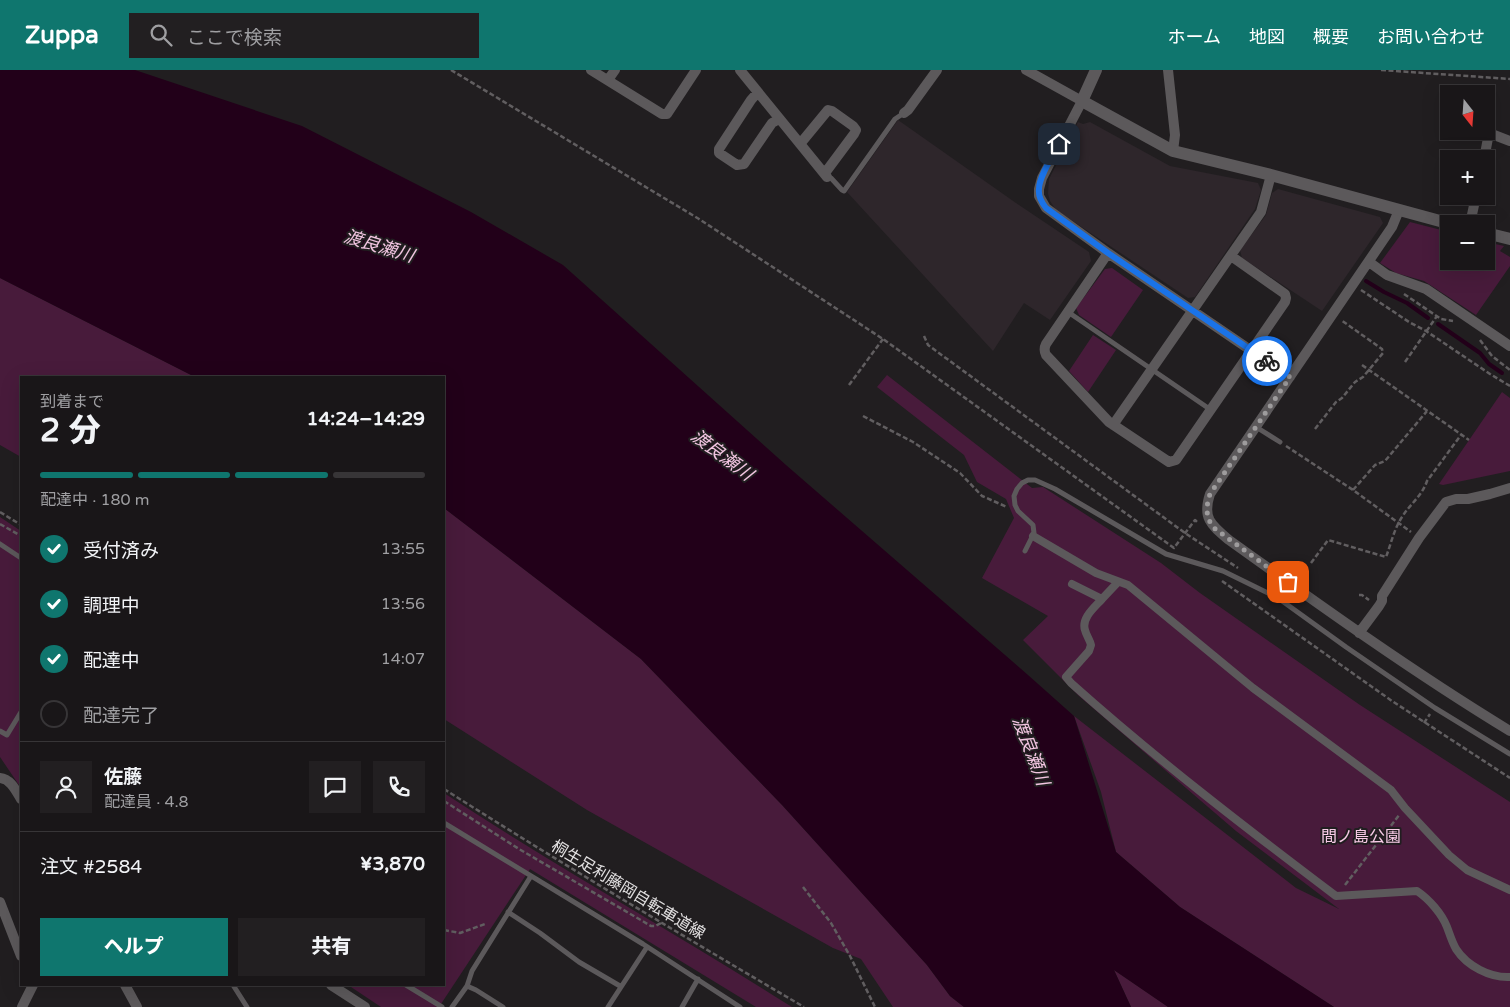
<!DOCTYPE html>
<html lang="ja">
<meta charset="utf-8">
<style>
:root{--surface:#191618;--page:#221f21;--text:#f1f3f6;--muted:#9f9fa2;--line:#373537;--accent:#0f766e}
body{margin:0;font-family:"Varela Round","Noto Sans JP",sans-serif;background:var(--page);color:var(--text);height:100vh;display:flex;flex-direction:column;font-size:19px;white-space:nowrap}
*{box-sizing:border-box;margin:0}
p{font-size:16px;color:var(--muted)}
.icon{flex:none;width:28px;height:28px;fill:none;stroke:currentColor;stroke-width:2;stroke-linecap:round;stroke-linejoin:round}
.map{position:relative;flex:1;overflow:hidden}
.drawer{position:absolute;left:20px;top:306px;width:425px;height:610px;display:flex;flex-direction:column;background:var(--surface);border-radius:0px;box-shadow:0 5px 20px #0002,0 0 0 1px var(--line)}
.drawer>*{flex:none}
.needle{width:32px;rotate:163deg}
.tools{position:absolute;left:1440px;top:15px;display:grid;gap:10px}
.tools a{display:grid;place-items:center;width:55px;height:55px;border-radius:0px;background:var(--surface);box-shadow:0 5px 20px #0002,0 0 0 1px var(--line);font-size:25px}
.pin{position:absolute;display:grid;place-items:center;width:42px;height:42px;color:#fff;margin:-21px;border-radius:10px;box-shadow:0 2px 8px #0006}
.courier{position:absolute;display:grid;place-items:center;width:50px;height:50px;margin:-25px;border:4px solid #1a73e8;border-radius:50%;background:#fff;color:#222;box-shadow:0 1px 6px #0007}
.overview em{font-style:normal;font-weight:800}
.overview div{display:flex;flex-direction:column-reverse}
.overview{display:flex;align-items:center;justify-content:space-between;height:85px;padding:0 20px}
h1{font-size:32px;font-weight:800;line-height:38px}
.bar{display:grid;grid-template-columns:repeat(4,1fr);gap:8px 5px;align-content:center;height:60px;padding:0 20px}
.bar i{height:6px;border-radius:4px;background:var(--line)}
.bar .current{background:var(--accent)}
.bar p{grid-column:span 4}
.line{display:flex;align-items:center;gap:12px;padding:0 20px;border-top:1px solid var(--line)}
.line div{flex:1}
.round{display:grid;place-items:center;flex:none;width:52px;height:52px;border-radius:0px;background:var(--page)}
ol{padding:0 20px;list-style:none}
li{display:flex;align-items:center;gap:15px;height:55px}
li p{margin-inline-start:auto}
li .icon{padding:5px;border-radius:50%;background:var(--accent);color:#fff;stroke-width:4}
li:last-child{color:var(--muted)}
li i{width:28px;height:28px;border:2px solid var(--line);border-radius:50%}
.action{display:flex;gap:10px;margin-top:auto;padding:10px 20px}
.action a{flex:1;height:58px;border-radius:0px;background:var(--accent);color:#fff;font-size:20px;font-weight:800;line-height:58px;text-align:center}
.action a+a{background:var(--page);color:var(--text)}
header{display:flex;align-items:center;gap:30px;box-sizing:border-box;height:70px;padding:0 25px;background:var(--accent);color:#fff}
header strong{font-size:24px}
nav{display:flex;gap:28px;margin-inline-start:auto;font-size:18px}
.search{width:350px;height:45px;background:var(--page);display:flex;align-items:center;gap:12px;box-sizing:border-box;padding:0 18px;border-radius:0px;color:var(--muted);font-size:19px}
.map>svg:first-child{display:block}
</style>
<header>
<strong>Zuppa</strong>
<div class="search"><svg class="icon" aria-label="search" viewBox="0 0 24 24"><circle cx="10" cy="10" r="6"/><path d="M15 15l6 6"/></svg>ここで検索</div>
<nav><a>ホーム</a><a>地図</a><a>概要</a><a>お問い合わせ</a></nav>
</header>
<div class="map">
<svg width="1510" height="937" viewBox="0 0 1510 937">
<rect width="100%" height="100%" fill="#211e20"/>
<!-- built -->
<path fill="#2e262b" d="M898 50 1016 133 1089 182 1091 191 1050 250 1024 233 993 281 847 122Z
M1078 52 1083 54 1090 52 1170 96 1258 113 1261 120 1255 139 1195 227 1188 228 1056 140 1050 131 1048 124 1049 109Z
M1278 119 1380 147 1383 153 1322 241 1242 188 1240 180 1266 145 1272 123Z"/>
<!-- green -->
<path fill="#481b3b" d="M1410 152 1449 162V165L1439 178 1449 184V191H1460L1465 194 1468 191H1486V172L1504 176 1500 181 1510 187V196L1476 245 1424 211 1396 203 1380 193Z
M1112 198 1143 220 1111 267 1079 245 1076 238 1105 199Z
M0 208 195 307 21 308V387L0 375Z
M1093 265 1116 280 1088 322 1069 301Z
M887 305 1032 418 1043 417 1161 493 1200 523 1360 635 1510 732V937H1334L1180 837 1116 782 1101 722 1074 646 1296 818 1339 839 1236 761 1079 626 1023 570 1048 546 982 508 1014 448 1006 429 977 412 964 385 877 317Z
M1502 322 1510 328V401L1443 415 1439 414Z
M444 438 641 589 783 736 927 895 950 926 964 937H893L861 889 833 878 587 740 444 649Z
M0 447 21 461V718L0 687Z
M444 723C558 798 677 864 792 937H756L530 799 439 937H381L348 915H444Z
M1114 900 1167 936 1168 937H1131Z"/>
<!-- water -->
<path fill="#220019" d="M0 0H135L302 56 471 142 563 195 786 395 1028 605 1074 646 1116 782 1180 837 1334 937H1168L1114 900 1131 937H964L950 926 927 895 783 736 641 589 444 438V308L195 307 0 208Z"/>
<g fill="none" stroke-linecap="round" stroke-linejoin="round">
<!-- stream -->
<path stroke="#220019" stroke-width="4" d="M1366 211 1384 222 1407 233 1428 248
M1438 254 1480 283 1489 294 1502 303"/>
<!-- path -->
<path stroke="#615e60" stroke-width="2.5" stroke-dasharray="5 2.5" stroke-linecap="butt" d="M451 0 699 149 883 269 1174 478 1195 450 1198 453
M1381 0 1510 9
M1361 220 1409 252 1426 261 1490 304 1510 316
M1404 224 1441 249 1453 251
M924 266 928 275 1185 463 1238 498
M1480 270 1492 286 1510 300
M1405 292 1437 246
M1362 295 1469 370
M849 315 883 269
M863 346 913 372 960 403 982 426 1007 437
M1315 359 1336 332 1342 328 1355 312 1363 307 1383 283 1382 279 1341 250
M1286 376 1353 420 1411 462
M1353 420 1375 395 1385 391 1427 341
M0 442 21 455
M0 454 21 466
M1311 493 1328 470 1386 487C1391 474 1394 459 1402 447 1410 434 1422 426 1427 411L1461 365
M1222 511 1392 631 1510 708
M1359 525H1362L1369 530
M1424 653 1430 644
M444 719C562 794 683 866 804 937
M444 731 519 779 651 856H655L661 853
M1345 815 1400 744
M803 817 831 853 850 886 875 937
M444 860 460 863 485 854"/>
<!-- service -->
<path stroke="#5c595b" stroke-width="5" d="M828 107 831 108 842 120 844 121 895 49 904 43
M1068 242 1211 340
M1256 357 1280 372
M0 474 21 488
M1025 481 1034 463 1033 455 1018 441 1015 435 1014 426 1017 419 1022 413 1028 410H1035L1055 419 1166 484 1223 501 1278 528 1346 577 1435 638 1510 684
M0 661 7 665 21 642
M444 753 643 874 740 937
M508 842 540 863 579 892 620 916
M233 915 247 937
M406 915 442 937
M467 916 476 920 503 937
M452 937 467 916 472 901 531 806
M608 937 647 877
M682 937 698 909"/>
<!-- pedestrian -->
<path stroke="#5c595b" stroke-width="8" d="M1033 466 1096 503 1128 515 1253 618 1391 720 1405 738 1449 785 1467 800 1510 820
M1072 514 1102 529C1095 537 1081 548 1085 560 1086 565 1090 570 1091 575L1089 581 1066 607 1071 613C1156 689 1246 758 1336 826L1417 821C1429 829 1442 844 1447 857 1450 865 1452 872 1456 879 1467 896 1490 908 1510 907
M1102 529 1118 512"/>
<!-- minor -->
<path stroke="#5c595b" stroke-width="10" d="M591 0 662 44H667L696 0
M740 0 827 107
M1026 0 1082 31 1042 108 1039 119V126L1046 138 1108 183 1290 307
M1168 0 1175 65 1173 81
M608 10 615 0
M758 22 751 30 719 79V83L737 95 744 94 772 53 779 49
M904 43 908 40 937 0
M800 74 828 40 832 41 853 56 856 60 854 64 825 103
M1484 89 1489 63 1510 71
M1399 140 1392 157 1210 424C1202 448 1211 455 1229 470 1321 536 1413 602 1510 661
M1470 154 1476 126
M1108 183 1046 274C1044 278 1044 281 1046 285L1109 352 1169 392 1176 390 1285 232 1286 228 1285 224 1231 186
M1369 192 1387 205 1426 219 1510 276
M1113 355 1261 142 1271 105
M1359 563 1379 536 1382 531V526L1419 468 1446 432 1456 429H1468L1490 424 1510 418
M0 708C11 709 16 721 21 729
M0 832 21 886
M125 915 137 937
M331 915 365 937
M22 937 33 915"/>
<!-- tertiary -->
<path stroke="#5c595b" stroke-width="12" d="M1096 0 1082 31 1173 81 1271 105 1451 154
M1486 163 1510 169"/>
</g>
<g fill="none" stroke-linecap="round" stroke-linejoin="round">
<!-- done -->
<path stroke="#9e9c9d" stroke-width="5" stroke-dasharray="0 9" d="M1267 291 1290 307 1210 424C1206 436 1205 447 1214 458L1288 512"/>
<!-- route -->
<path stroke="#1a73e8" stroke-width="6" d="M1059 74C1053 86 1039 106 1039 119 1038 126 1042 133 1046 138L1108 183 1267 291"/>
</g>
<g text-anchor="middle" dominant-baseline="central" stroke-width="4" stroke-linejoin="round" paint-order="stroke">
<!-- park labels -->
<g font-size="16" fill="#f8cbe7" stroke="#211e20">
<text x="1361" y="767">間ノ島公園</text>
</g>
<!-- street labels -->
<g font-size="16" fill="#e2e0e1" stroke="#211e20">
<text transform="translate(628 820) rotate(31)">桐生足利藤岡自転車道線</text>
</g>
<!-- water labels -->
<g font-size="18" font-style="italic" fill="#f2c5e1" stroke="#211e20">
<text transform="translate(379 176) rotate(17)">渡良瀬川</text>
<text transform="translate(722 385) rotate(37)">渡良瀬川</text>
<text transform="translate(1031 681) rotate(69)">渡良瀬川</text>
</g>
</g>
</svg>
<div class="tools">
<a><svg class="needle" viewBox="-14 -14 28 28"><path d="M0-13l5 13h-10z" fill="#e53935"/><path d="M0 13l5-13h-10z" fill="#9f9fa2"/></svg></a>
<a>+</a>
<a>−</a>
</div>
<div class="pin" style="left:1288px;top:512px;background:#ea580c"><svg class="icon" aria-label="bag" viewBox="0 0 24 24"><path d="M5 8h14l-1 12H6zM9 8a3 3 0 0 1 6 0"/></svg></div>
<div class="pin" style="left:1059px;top:74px;background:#1f2937"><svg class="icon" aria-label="home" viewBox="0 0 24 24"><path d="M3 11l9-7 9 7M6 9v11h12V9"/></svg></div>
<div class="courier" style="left:1267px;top:291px"><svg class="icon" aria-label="bike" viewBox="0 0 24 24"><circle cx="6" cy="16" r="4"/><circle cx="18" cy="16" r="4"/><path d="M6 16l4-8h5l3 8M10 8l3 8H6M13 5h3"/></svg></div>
<section class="drawer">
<div class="overview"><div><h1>2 分</h1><p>到着まで</p></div><em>14:24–14:29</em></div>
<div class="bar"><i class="current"></i><i class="current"></i><i class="current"></i><i></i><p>配達中 · 180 m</p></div>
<ol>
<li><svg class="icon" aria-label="check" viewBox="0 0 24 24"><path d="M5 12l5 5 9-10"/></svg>受付済み<p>13:55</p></li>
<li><svg class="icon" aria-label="check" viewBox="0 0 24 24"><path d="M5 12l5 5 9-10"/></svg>調理中<p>13:56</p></li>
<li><svg class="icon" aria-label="check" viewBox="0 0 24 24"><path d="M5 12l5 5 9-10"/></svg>配達中<p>14:07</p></li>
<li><i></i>配達完了</li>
</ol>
<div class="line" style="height:90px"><a class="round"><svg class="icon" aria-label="person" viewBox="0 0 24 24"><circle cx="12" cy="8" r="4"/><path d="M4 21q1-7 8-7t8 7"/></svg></a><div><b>佐藤</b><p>配達員 · 4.8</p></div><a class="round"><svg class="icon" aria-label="chat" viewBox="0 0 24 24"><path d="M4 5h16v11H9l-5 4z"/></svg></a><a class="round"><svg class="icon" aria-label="phone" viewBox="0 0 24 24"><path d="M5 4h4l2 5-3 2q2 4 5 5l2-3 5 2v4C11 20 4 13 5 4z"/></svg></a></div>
<div class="line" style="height:65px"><div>注文 #2584</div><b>¥3,870</b></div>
<div class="action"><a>ヘルプ</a><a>共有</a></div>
</section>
</div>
